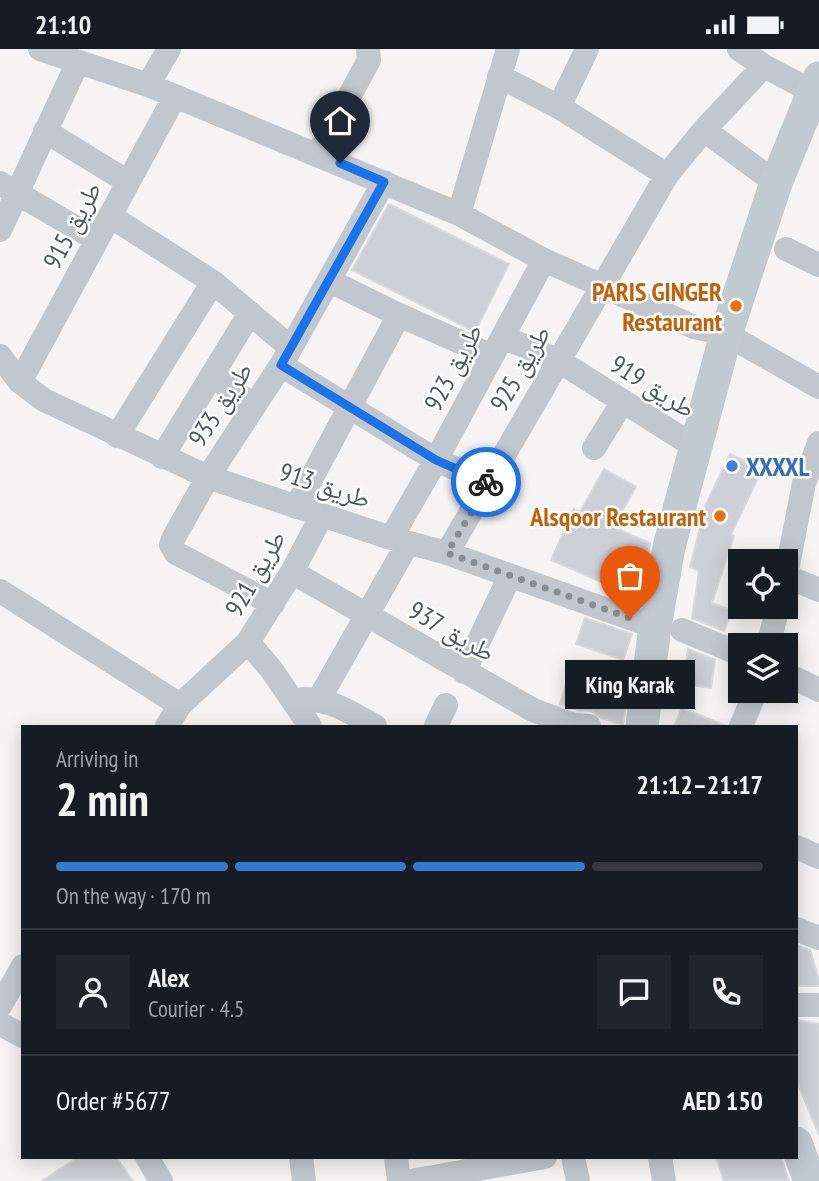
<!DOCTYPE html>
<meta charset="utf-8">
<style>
:root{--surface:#171b24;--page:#20242c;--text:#f1f3f6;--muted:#9ea1a6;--line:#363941;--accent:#337ccf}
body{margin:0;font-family:"PT Sans Narrow","Noto Naskh Arabic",sans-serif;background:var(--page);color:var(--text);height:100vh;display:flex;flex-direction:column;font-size:26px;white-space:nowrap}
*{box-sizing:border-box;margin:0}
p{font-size:23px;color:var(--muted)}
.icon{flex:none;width:38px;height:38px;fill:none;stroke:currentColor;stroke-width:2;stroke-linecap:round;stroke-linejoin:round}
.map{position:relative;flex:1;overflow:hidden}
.details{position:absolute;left:21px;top:676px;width:777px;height:434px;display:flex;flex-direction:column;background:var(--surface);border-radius:0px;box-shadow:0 4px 18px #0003}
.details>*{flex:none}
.buttons{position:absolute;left:728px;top:500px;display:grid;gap:14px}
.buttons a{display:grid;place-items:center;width:70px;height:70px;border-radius:0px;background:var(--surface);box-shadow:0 4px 18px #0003;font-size:35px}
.pin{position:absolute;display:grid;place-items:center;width:60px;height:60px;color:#fff;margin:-72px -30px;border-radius:50% 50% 50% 0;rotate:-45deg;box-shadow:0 0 7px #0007}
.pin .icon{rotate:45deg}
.courier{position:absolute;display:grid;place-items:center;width:70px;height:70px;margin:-35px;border:5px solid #1a73e8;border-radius:50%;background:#fff;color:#222;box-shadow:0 2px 9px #0007}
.bubble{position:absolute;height:49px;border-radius:0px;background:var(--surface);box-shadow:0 4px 18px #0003;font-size:23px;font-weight:600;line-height:49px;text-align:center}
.headline em{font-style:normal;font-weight:600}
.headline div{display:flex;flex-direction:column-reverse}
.headline{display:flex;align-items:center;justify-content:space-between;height:119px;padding:0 35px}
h1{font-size:46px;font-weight:600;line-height:52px}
.bar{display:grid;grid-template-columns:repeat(4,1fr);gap:10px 7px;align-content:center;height:84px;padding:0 35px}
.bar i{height:9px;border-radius:5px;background:var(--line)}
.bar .active{background:var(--accent)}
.bar p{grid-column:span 4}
.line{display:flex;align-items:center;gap:18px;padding:0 35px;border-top:2px solid var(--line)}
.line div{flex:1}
.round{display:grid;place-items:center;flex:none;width:74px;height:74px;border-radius:0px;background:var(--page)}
.status{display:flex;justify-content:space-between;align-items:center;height:49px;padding:0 35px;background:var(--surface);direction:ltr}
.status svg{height:19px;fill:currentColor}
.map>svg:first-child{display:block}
</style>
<div class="status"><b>21:10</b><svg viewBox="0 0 49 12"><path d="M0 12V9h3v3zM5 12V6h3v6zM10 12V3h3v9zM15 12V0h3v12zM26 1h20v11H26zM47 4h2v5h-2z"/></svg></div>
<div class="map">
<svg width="819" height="1132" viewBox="0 0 819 1132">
<rect width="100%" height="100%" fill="#f5f3f3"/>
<!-- building -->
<path fill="#cdcfd4" stroke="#d8d9dd" stroke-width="2" d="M389 155 509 215 475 283 352 221Z
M730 405 762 421 731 485 734 487 712 554 732 561 724 582 692 569 699 522 690 518 702 471 699 470Z
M604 420 636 438 613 478 650 494 644 528 640 538 622 542 551 511 574 460 580 463Z
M585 569 632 585 623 611 576 595Z
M688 600 715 611 711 639 683 635Z
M566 635 626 653 623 676 601 669 591 662 578 661 560 655Z
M682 659 726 677H674Z
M796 896 810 901 819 930V937H796Z
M796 971 819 975V1086L796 1030Z
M78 1108H116L133 1132H42Z
M716 1108H781L789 1132H724Z"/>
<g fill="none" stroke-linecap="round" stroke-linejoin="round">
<!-- street -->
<path stroke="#c1c7cd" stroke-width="24" d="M40 0 148 36 459 165 544 211 694 278 726 285 819 338
M739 0 764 17 819 46
M499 27 559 58 667 126
M148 36 169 0
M559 58 587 0
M704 81 776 134
M45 82 128 133
M318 105 369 11 368 0
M0 134 97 191
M459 165 508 0
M110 167 213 233 291 299
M0 181 78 13
M786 200 819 216
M330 232 399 266 492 307
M503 288 559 312 697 399
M0 307 20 333 44 351 208 428 391 489 447 504 655 578
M283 313 384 133
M212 326 254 357
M20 333 175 47
M117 387 213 233
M594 399 622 354
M162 408 250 264
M296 458 399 266
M391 489 436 411 544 211
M447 504 667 126 704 81 764 17
M292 523 533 661 574 676 589 677
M786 526 804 434 819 394
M786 527 819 541
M0 542 180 656
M273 555 176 504 171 496 173 490 208 428 281 316 436 411 489 434
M682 581 740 605
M768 597 778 558
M464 623 510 527
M786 625 819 641
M303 650C331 650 351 664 375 677
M319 650 408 494
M167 677 180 656 248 593
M310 677 271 620 248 593 292 523 322 466
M436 677 446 656
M741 677 756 642
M796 798 819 808
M796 880 819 889
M796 956H819
M0 957 23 917
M0 975 23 987
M147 1108 161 1132
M301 1108 304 1132
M396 1108 399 1132
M573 1108 578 1132
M660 1108 664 1132
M411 1132 545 1108"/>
<!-- secondary -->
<path stroke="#c1cad1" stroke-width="33" d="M642 677 655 578 669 498 726 285 776 134 819 29
M796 1094 810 1132"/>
</g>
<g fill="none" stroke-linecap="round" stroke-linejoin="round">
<!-- done -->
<path stroke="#888d92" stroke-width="7" stroke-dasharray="0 12.6" d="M486 433 489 434 447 504 630 569"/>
<!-- route -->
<path stroke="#1a73e8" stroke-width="9" d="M340 114 384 133 281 316 436 411 486 433"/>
</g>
<!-- markers -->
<g fill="#e8710a" stroke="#fff" stroke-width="2.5">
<circle cx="736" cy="257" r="7"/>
<circle cx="720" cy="467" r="7"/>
</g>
<circle fill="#3f7fe0" stroke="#fff" stroke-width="2.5" cx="732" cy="417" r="7"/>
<g text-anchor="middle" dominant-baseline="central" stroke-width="5" stroke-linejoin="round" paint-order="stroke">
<!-- street labels -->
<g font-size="26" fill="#4d565e" stroke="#fff">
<text transform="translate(72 176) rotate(-62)">طريق 915</text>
<text transform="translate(453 318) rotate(-62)">طريق 923</text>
<text transform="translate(520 319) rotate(-60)">طريق 925</text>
<text transform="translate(653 337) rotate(32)">طريق 919</text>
<text transform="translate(220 355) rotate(-57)">طريق 933</text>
<text transform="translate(325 436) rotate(18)">طريق 913</text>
<text transform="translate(255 524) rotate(-60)">طريق 921</text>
<text transform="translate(452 582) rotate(30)">طريق 937</text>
</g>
<!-- food labels -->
<g font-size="26" font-weight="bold" fill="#c56008" stroke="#fff" text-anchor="end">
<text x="722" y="242">PARIS GINGER<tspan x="722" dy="30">Restaurant</tspan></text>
<text x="706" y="467">Alsqoor Restaurant</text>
</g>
<!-- shop labels -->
<g font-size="26" font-weight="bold" fill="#366cbe" stroke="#fff" text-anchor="start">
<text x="746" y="417">XXXXL</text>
</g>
</g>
</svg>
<div class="buttons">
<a><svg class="icon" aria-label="locate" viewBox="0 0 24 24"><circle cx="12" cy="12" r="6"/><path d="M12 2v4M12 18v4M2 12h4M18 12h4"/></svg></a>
<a><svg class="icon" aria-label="layers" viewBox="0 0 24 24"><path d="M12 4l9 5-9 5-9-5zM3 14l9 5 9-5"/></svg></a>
</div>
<div class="pin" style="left:630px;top:569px;background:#ea580c"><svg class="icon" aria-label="bag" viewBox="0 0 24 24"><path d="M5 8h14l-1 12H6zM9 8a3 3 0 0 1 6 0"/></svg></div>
<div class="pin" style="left:340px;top:114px;background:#1f2937"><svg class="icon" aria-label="home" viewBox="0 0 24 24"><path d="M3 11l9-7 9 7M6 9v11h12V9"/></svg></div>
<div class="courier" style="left:486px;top:433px"><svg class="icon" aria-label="bike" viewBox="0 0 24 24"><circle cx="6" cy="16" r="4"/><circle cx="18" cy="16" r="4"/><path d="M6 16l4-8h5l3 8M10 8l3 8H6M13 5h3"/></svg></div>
<div class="bubble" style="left:565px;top:611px;width:130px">King Karak</div>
<section class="details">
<div class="headline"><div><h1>2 min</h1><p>Arriving in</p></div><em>21:12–21:17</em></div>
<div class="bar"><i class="active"></i><i class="active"></i><i class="active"></i><i></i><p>On the way · 170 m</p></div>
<div class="line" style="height:126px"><a class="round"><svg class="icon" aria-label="person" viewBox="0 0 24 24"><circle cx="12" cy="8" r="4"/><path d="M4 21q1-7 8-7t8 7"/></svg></a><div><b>Alex</b><p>Courier · 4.5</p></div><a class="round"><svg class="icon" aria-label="chat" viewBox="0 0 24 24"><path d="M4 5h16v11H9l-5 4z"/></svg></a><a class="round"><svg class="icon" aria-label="phone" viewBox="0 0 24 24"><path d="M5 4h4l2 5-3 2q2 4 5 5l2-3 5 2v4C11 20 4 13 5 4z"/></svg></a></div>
<div class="line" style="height:91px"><div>Order #5677</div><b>AED 150</b></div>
</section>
</div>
